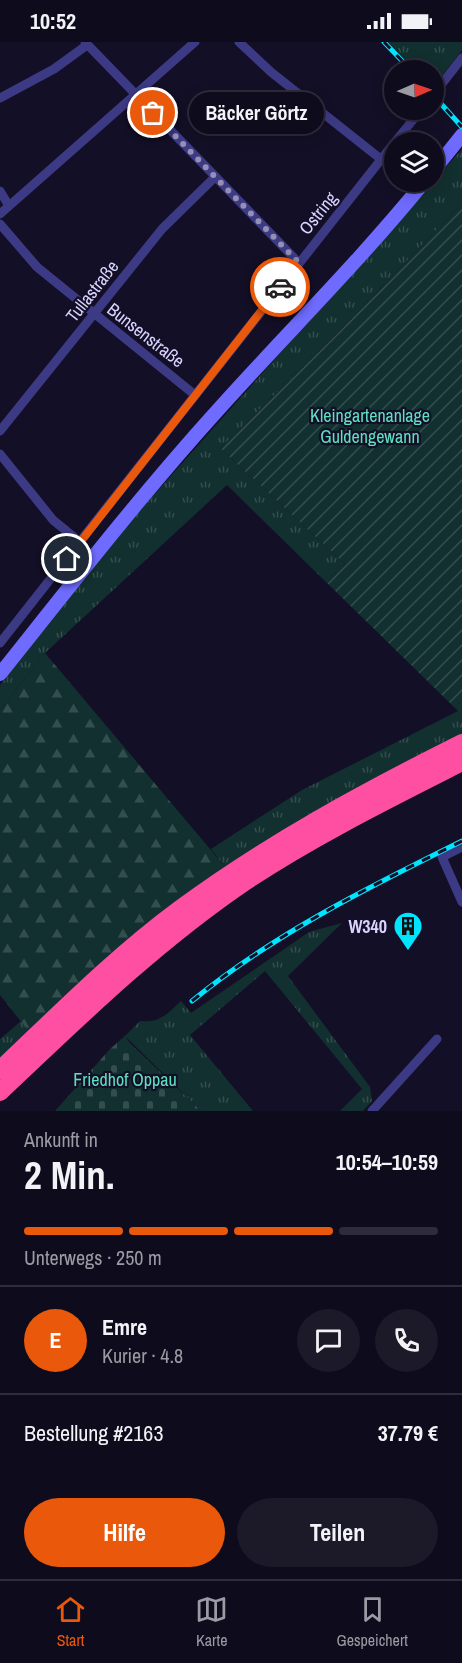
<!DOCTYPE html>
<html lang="de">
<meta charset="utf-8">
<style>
:root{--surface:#0e0b1c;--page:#1c1929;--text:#f1f3f6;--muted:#9b9ba3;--line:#2e2b3b;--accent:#ea580c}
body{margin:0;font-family:"Archivo Narrow",sans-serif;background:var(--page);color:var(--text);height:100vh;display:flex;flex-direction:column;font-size:22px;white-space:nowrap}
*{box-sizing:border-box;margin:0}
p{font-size:20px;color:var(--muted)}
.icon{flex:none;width:33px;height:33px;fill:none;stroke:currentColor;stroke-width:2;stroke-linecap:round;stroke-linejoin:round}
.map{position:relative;height:1069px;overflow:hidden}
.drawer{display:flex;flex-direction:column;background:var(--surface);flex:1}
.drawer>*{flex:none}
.needle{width:39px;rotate:88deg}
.tools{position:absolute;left:384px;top:18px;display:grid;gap:12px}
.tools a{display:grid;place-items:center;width:60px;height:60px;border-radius:50%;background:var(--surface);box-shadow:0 3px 15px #0003,0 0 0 2px var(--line);font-size:30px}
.pin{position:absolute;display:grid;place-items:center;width:51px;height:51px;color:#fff;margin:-26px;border:3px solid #fff;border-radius:50%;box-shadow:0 2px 6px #0007}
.courier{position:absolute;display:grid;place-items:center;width:60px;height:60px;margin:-30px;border:4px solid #ea580c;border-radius:50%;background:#fff;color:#222;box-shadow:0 2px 8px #0007}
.bubble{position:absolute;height:42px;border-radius:21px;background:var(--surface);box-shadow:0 3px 15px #0003,0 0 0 2px var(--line);font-size:20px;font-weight:700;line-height:42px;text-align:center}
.summary em{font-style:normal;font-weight:700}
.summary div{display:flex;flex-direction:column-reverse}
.summary{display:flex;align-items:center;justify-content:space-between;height:102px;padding:0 24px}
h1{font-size:39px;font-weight:700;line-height:45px}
.bar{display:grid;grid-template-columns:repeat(4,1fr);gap:9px 6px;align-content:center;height:72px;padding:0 24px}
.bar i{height:8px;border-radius:4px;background:var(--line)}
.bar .current{background:var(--accent)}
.bar p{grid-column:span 4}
.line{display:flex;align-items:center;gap:15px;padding:0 24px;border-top:2px solid var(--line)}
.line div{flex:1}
.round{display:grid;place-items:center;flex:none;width:63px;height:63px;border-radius:32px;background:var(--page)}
.button{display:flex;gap:12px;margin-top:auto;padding:12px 24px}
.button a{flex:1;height:69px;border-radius:36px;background:var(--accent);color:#fff;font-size:24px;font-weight:700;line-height:69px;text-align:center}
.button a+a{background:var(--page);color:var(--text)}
.status{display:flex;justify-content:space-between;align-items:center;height:42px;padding:0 30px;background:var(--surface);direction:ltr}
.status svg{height:16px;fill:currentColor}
.dock{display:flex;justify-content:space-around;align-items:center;height:84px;border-top:2px solid var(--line);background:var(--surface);font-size:16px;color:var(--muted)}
.dock a{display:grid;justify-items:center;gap:3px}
.dock .current{color:var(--accent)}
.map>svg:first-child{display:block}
</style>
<div class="status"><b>10:52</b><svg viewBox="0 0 49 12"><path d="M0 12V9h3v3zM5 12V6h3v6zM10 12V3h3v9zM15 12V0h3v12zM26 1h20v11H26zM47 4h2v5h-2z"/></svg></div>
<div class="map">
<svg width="462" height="1069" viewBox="0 0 462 1069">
<defs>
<pattern id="grass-tufts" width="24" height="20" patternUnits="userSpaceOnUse" patternTransform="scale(1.5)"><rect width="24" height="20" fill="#12302f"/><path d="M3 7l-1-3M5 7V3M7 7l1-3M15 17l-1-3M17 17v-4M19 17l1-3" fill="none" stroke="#344d4e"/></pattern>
<pattern id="forest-firs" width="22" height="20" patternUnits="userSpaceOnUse" patternTransform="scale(1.5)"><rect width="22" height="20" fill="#12302f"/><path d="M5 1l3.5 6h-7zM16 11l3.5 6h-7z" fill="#344d4e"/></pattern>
<pattern id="cemetery-stones" width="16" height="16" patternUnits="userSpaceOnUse" patternTransform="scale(1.5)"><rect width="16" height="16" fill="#12302f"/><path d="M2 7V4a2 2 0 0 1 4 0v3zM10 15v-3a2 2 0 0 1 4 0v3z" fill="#344d4e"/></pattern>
<pattern id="garden-furrows" width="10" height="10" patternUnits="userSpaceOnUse" patternTransform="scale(1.5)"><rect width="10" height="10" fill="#12302f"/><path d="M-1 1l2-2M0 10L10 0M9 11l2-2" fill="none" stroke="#344d4e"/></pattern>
</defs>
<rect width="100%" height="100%" fill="#130f26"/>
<!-- grass -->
<path fill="url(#grass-tufts)" d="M388 0H462V8L434 44V28H415Z
M462 107V161L337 292 220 406 345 522 327 541 227 443 45 611 0 668V643L119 492Z
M462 659V695L226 826 211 807 302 748 458 669 454 665Z
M342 881 288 934 370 1045 372 1059 363 1069H340L362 1047 265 929 190 993 253 1069H201L125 994 140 979C160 981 167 972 181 959L191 971 309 890Z
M21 979 30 991 0 1019V997Z"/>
<!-- forest -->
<path fill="url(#forest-firs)" d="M45 611 226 826 30 991 0 953V668Z"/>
<!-- cemetery -->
<path fill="url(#cemetery-stones)" d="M125 994 130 1001 201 1069H55L110 1007Z"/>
<!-- garden -->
<path fill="url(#garden-furrows)" d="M462 161V659L454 665 327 541 345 522 220 406 337 292Z"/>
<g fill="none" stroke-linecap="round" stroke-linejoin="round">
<!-- street -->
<path stroke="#3d3a85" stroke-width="9" d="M85 0 299 221
M239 0 271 30 382 118
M434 52 462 16
M0 56 54 27 87 3
M395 100 421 68
M0 149 9 164
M0 172 195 0
M0 182 37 225 195 353
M0 389 162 187 215 135
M0 412 53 478 80 500
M0 601 394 101
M462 805 442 815 462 860
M372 1069 437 997"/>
<!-- secondary -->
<path stroke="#6f6bff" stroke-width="14" d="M434 128 462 93
M0 632C71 543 141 453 217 369 286 292 359 220 424 140"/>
<!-- highway -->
<path stroke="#ff4fa3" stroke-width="18" d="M0 1028C58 973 115 915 180 867 268 802 364 750 462 701
M0 1050C78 976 156 900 246 839 314 794 389 757 462 720"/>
<!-- rail casing -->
<g stroke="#00e5ff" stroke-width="5">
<path id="rail" d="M384 0 411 28
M434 54 462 85
M192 959C274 892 367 846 462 799"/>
</g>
<!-- rail -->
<use href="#rail" stroke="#130f26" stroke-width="3" stroke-dasharray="9" stroke-linecap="butt"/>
</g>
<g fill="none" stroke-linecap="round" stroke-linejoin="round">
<!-- done -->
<path stroke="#948fb3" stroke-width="6" stroke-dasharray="0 10.8" d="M153 71 299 221 280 245"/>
<!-- route -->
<path stroke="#ea580c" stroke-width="8" d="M67 517 280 245"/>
</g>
<!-- icons -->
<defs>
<g id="building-pin" transform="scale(1.5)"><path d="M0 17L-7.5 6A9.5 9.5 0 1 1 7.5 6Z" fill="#00e5ff" stroke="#130f26"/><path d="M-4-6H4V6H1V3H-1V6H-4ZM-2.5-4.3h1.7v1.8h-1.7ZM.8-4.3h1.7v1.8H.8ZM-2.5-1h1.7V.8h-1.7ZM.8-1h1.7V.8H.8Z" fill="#111"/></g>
</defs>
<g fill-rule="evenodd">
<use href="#building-pin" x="408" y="884"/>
</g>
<g text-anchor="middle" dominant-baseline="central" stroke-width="4.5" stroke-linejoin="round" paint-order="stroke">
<!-- street labels -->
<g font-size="18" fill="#d9d4ff" stroke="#130f26">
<text transform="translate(318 171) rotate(-51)">Ostring</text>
<text transform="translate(92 249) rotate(-52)">Tullastraße</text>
<text transform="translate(146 293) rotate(38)">Bunsenstraße</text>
</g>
<!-- park labels -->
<g font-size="18" fill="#5fe0c0" stroke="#130f26">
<text x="370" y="373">Kleingartenanlage<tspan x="370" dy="21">Guldengewann</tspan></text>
<text x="125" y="1037">Friedhof Oppau</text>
</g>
<!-- poi labels -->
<g font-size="18" font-weight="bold" fill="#d9d4ff" stroke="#130f26" text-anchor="end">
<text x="387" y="884">W340</text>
</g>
</g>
</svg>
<div class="tools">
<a><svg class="needle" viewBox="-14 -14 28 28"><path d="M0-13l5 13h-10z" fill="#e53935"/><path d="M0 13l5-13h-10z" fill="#9b9ba3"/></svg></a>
<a><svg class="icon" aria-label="layers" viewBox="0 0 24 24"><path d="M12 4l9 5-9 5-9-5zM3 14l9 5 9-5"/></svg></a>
</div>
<div class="pin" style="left:153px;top:71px;background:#ea580c"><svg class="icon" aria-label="bag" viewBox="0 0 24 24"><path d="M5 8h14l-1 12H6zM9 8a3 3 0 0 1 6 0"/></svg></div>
<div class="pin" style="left:67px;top:517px;background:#1f2937"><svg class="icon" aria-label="home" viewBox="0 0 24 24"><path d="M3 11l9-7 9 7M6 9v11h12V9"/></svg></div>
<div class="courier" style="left:280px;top:245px"><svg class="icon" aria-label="car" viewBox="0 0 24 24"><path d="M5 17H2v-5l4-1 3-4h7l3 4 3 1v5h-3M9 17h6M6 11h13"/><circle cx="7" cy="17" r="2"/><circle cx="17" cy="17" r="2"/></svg></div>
<div class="bubble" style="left:189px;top:50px;width:135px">Bäcker Görtz</div>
</div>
<section class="drawer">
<div class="summary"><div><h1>2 Min.</h1><p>Ankunft in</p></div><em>10:54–10:59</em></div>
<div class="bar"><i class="current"></i><i class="current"></i><i class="current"></i><i></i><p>Unterwegs · 250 m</p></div>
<div class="line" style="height:108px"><b class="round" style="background:var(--accent);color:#fff">E</b><div><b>Emre</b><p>Kurier · 4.8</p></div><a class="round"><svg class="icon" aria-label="chat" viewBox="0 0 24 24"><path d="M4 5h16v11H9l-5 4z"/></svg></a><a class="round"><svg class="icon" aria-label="phone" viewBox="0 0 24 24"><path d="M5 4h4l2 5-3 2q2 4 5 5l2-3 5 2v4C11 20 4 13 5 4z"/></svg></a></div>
<div class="line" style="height:78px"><div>Bestellung #2163</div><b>37.79 €</b></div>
<div class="button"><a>Hilfe</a><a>Teilen</a></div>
</section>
<nav class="dock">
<a class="current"><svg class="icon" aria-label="home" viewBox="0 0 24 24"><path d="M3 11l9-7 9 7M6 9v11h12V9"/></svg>Start</a>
<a><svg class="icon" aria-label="map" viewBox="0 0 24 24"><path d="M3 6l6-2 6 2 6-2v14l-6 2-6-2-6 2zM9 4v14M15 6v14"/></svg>Karte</a>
<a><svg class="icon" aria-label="saved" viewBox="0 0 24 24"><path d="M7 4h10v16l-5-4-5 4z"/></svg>Gespeichert</a>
</nav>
